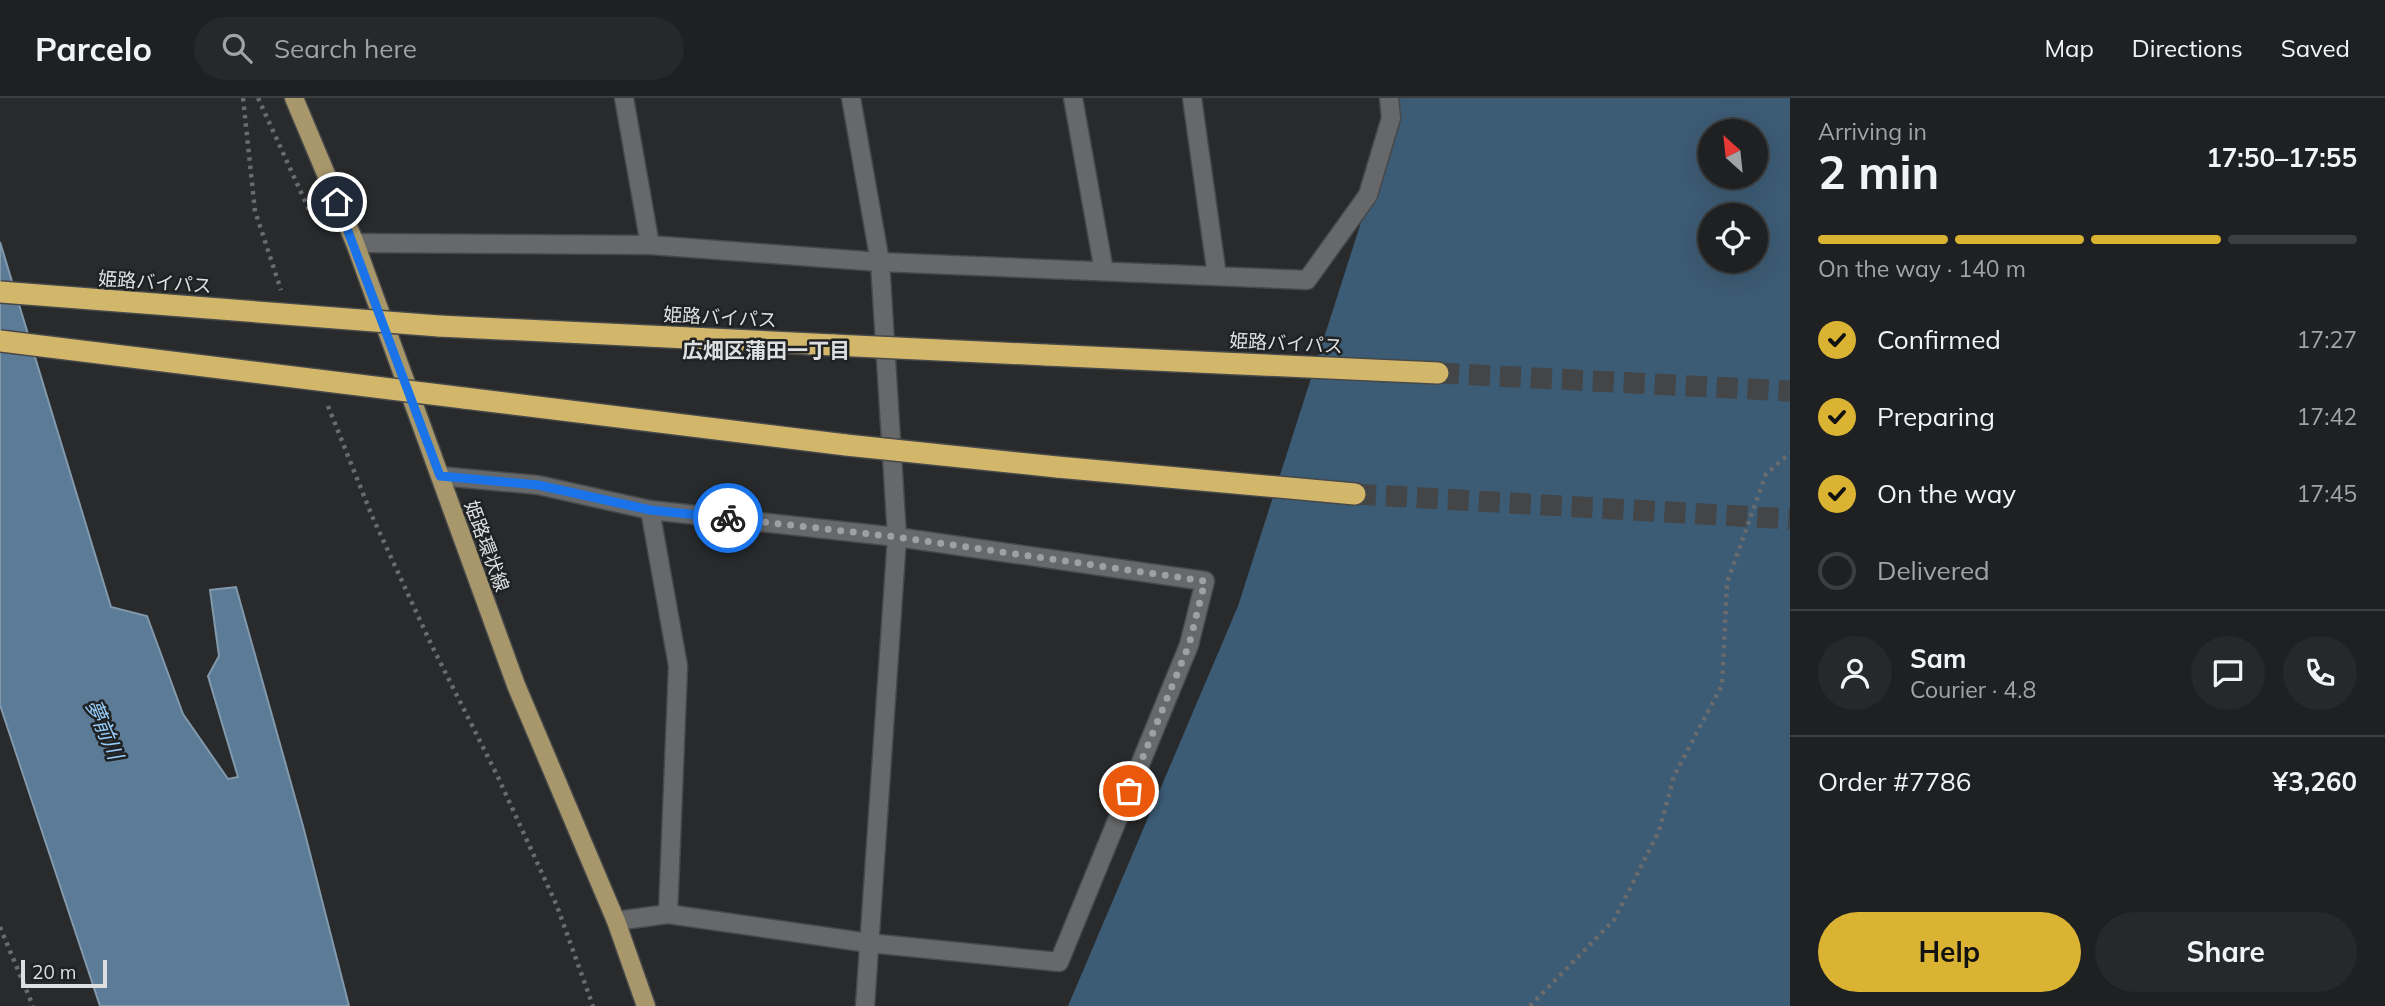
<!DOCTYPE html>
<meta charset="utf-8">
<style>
:root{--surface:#1e2021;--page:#26282a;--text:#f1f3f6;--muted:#a1a3a5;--line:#3c3e3f;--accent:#dbb333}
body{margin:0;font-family:Mulish,"Noto Sans JP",sans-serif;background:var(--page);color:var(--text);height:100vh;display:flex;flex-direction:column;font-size:26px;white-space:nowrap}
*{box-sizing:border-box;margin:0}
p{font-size:23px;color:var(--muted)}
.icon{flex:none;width:38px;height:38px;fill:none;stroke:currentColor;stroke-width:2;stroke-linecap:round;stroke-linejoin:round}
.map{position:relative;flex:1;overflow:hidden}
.sheet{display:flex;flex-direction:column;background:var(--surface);width:595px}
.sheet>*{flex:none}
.needle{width:46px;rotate:333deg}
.tools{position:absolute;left:1698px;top:21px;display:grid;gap:14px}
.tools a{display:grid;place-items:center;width:70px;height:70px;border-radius:50%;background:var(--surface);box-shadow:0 7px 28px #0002,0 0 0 2px var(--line);font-size:35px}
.scale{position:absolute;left:21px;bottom:18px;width:86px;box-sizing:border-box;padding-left:7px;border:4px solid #dedfe1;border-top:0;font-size:19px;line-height:24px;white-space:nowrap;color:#dedfe1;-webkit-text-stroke:5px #1f2122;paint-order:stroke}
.pin{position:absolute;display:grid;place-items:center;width:60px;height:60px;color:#fff;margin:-30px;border:4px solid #fff;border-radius:50%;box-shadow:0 2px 7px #0007}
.courier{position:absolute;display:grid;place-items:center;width:70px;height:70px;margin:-35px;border:5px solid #1a73e8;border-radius:50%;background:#fff;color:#222;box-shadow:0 2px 9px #0007}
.headline em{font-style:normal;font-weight:700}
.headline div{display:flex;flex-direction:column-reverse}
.headline{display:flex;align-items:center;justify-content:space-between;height:119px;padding:0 28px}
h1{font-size:46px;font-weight:700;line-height:52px}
.bar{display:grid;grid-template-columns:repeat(4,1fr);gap:10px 7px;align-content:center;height:84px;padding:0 28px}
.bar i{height:9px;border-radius:5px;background:var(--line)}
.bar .current{background:var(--accent)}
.bar p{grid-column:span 4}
.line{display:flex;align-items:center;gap:18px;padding:0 28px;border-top:2px solid var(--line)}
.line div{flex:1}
.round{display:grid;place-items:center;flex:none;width:74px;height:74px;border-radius:37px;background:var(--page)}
ol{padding:0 28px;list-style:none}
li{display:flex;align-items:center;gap:21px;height:77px}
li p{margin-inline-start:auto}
li .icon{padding:7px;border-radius:50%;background:var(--accent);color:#111;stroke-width:4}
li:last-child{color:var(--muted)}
li i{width:38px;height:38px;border:4px solid var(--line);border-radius:50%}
.action{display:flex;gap:14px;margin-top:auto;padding:14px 28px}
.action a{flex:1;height:80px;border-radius:42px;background:var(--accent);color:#111;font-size:28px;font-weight:700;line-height:80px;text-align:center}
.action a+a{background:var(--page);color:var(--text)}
header{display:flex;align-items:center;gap:42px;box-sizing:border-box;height:98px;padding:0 35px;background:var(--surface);border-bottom:2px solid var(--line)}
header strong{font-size:33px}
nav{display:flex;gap:38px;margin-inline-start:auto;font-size:24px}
.search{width:490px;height:63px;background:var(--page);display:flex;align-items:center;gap:18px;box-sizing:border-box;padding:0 24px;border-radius:38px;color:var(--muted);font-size:26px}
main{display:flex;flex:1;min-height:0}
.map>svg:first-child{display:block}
</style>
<header>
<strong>Parcelo</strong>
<div class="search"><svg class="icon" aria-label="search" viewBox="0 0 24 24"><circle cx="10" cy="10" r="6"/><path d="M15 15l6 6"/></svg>Search here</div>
<nav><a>Map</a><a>Directions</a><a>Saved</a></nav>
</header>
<main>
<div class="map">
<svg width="1790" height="908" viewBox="0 0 1790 908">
<rect width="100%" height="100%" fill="#282a2c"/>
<!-- forest -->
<path fill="#3c5b74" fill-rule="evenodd" d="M1398 0H1790V908H1068L1238 508 1388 40ZM1710 33H1755V79H1710ZM1710 117H1755V163H1710Z"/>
<!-- water -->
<path fill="#5b7b96" stroke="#8299ac" stroke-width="2" d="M0 144 111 509 147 518 183 616 228 681 238 679 208 578 219 558 210 492 236 489 303 728 349 908H100L0 607Z"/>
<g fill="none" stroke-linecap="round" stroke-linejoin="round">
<!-- highway-tunnel -->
<path stroke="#434547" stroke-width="21" stroke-dasharray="21 10" stroke-linecap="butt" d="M1438 275 1790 293
M1355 396 1790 421"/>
<!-- minor casing -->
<g stroke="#46484a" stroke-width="21">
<path id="minor" d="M624 0 650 147
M851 0 880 164 897 439 865 908
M1073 0 1104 173
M1192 0 1217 178
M355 145 650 147 880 164 1307 182 1368 97 1391 20 1389 0
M440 378 538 387 650 412 897 439 1205 483 1189 547 1059 864 869 845 668 816 616 823
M650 412 678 568 668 816"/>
</g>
<!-- major casing -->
<g stroke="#46484a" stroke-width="21">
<path id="major" d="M294 0 355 145 516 587 616 823 646 908"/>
</g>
<!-- highway casing -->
<g stroke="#46484a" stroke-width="24">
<path id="highway" d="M439 228 834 247
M1046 257 1438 275
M464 300 846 347
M1057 369 1355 396"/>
</g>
<!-- path -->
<path stroke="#696b6d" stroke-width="4.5" stroke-dasharray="3.5 5" stroke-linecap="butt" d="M243 0 255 113 281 192
M258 0 310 114 316 112
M328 308 372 418 431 546 497 677 557 808 593 908
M0 829 33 908
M1530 908 1614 822 1659 733 1674 678 1722 587 1727 485 1766 376 1790 355"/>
<!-- minor -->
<use href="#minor" stroke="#66686a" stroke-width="18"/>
<!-- major -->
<use href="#major" stroke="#a7976a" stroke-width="18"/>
<!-- highway -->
<use href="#highway" stroke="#d2b66a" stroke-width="21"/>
<!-- highway-bridge casing -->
<g stroke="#46484a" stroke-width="24" stroke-linecap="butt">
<path id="highway-bridge" d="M0 194 439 228
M0 243 464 300
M834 247 1046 257
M846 347 1057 369"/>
</g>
<!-- highway-bridge -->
<use href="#highway-bridge" stroke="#d2b66a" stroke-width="21"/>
</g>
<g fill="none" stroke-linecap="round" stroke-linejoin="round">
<!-- done -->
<path stroke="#9ea0a2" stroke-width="7" stroke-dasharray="0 12.6" d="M728 420 897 439 1205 483 1189 547 1129 693"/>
<!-- route -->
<path stroke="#1a73e8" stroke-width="9" d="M337 104 440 378 538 387 650 412 728 420"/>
</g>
<g text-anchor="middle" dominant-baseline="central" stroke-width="5" stroke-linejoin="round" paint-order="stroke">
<!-- street labels -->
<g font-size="19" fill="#dedfe1" stroke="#1f2122">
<text transform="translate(155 184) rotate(4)">姫路バイパス</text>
<text transform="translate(720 219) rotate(3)">姫路バイパス</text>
<text transform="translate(1286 245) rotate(3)">姫路バイパス</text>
<text transform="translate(487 448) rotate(70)">姫路環状線</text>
</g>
<!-- neighbourhood labels -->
<g font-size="21" font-weight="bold" fill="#dedfe1" stroke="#1f2122">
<text x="766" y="252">広畑区蒲田一丁目</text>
</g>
<!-- water labels -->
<g font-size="21" font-style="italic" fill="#97ccfa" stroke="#1f2122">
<text transform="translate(105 631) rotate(67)">夢前川</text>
</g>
</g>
</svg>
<div class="tools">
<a><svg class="needle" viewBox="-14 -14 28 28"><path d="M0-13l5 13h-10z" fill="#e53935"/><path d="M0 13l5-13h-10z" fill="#a1a3a5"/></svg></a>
<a><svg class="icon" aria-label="locate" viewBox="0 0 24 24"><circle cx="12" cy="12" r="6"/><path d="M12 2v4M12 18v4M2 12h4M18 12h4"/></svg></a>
</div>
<div class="scale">20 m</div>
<div class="pin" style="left:1129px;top:693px;background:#ea580c"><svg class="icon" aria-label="bag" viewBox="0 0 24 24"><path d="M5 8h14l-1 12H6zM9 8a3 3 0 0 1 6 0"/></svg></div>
<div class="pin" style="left:337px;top:104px;background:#1f2937"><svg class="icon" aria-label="home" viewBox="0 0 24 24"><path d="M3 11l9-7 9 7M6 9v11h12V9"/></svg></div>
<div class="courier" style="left:728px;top:420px"><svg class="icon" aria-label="bike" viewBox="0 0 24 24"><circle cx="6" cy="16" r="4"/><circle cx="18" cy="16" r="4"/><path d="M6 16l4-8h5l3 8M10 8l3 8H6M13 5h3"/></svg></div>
</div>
<section class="sheet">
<div class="headline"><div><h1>2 min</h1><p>Arriving in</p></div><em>17:50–17:55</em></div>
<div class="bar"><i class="current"></i><i class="current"></i><i class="current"></i><i></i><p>On the way · 140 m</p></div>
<ol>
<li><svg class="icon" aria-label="check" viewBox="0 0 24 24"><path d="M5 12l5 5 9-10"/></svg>Confirmed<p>17:27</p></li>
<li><svg class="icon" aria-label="check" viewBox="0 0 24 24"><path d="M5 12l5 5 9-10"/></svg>Preparing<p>17:42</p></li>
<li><svg class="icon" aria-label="check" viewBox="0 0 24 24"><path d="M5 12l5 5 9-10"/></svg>On the way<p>17:45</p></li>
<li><i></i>Delivered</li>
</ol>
<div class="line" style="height:126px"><a class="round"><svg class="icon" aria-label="person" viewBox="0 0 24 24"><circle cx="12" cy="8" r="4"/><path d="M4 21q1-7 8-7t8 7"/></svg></a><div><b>Sam</b><p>Courier · 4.8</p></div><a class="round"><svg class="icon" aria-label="chat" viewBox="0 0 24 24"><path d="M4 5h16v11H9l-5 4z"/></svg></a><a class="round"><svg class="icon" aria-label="phone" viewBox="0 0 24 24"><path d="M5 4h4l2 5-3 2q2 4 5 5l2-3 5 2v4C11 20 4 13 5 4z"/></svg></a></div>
<div class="line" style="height:91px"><div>Order #7786</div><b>¥3,260</b></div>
<div class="action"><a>Help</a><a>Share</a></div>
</section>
</main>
